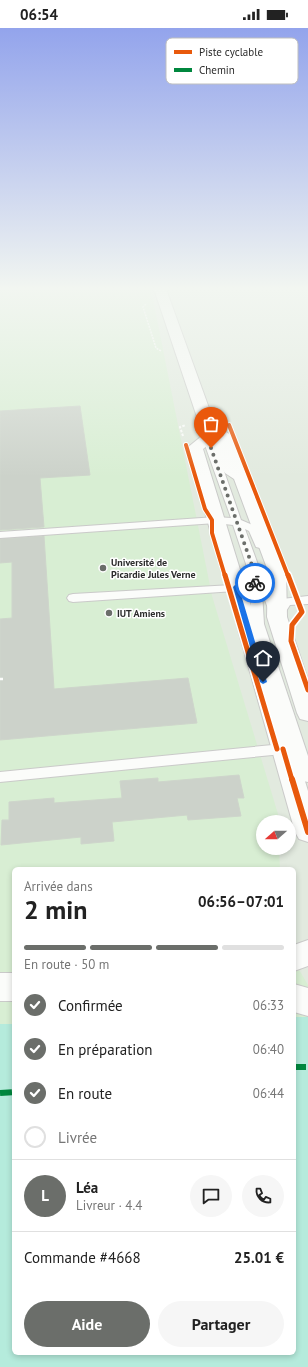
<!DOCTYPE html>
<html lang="fr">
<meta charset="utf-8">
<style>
:root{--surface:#fff;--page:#f6f6f6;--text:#222;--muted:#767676;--line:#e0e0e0;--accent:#6b6e6a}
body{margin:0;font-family:"PT Sans",sans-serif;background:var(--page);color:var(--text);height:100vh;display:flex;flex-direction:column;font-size:15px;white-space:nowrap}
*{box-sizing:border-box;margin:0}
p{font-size:13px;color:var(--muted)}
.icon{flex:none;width:22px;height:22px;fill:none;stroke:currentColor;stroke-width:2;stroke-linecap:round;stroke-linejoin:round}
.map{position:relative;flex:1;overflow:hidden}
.side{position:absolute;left:12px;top:839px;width:284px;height:488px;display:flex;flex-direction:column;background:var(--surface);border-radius:6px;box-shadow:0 2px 6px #0003}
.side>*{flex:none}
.needle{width:26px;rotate:249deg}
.tools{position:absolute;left:256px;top:787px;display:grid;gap:8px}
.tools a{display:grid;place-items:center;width:40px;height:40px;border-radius:50%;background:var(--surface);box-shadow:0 2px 6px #0003;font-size:20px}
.pin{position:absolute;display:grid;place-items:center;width:34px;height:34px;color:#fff;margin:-41px -17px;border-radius:50% 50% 50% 0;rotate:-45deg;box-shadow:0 0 4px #0007}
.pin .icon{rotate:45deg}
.courier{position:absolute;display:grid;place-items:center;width:40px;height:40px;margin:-20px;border:3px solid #1a73e8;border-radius:50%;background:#fff;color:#222;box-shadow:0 1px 5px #0007}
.overview em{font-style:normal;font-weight:700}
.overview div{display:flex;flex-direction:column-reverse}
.overview{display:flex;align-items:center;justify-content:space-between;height:68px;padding:0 12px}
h1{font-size:26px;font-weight:700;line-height:30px}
.bar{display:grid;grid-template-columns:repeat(4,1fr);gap:6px 4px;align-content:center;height:48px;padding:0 12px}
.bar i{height:5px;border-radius:3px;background:var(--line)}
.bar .active{background:var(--accent)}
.bar p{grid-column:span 4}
.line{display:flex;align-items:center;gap:10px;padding:0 12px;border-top:1px solid var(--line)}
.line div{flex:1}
.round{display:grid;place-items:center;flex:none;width:42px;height:42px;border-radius:21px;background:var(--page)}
ol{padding:0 12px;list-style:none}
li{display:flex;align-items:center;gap:12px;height:44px}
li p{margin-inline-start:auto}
li .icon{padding:4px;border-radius:50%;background:var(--accent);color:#fff;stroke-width:4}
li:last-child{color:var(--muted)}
li i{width:22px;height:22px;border:2px solid var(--line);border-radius:50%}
.button{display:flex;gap:8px;margin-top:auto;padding:8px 12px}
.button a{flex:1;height:46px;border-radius:24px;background:var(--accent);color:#fff;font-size:16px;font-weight:700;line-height:46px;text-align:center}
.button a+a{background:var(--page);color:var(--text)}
.status{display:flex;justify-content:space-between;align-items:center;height:28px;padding:0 20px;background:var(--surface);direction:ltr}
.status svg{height:11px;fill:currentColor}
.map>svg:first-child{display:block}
</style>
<div class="status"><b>06:54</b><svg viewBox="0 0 49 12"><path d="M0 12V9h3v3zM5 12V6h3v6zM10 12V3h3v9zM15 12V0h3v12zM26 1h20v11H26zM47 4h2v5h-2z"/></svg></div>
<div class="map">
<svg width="308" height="1339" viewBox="0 0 308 1339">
<rect width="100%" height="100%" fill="#e2eadf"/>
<!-- education -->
<path fill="#d8eed3" d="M0 261H151L212 568 278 786V794H263V820H279L280 841H14V1325H294V933L308 957V1339H0Z"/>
<!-- green -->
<path fill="#b5ebdc" d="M294 989H308V1339H0V996H14V1325H294Z"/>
<!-- building -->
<path fill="#ccd2ca" stroke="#ced5cb" d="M80 378 90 447 40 450 44 499 0 502V383Z
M44 508 54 661 188 650 197 695 0 712V591L12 590V534L0 535V511Z
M239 747 244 770H237L241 788 188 792 187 787 112 794 114 813 81 816V809L1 817 2 792H9V774L54 770V775L122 770 120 753 158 750V754Z"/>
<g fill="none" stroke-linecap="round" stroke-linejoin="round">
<!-- service casing -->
<g stroke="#cacac9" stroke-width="2">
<path id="service" d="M226 404 231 407 246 448 244 450 241 451 236 448 221 407Z
M211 405 216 408V420L241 492 257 499 265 517 260 520 256 519 249 503 245 501 261 545V557L271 560 278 577 282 571 308 568V576L290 577 281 591H273L271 588 274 583H269L262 564 264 596 308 728V754L303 753 301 749 252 596 250 562 73 574 69 573 67 570 69 567 73 566 250 556 249 545 233 497 216 495 0 510V504L216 489 231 490 206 420V408Z
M283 716 288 717 290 721 288 725 283 726 0 754V744Z"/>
</g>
<!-- minor casing -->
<g stroke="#cacac9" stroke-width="2">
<path id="minor" d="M154 261H166L218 405 225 409 238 439 247 445 249 448 286 543 287 589 308 652V693L300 691 297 685 267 589 268 543 234 451 225 445 223 442 212 414 203 421 308 763V814L299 811 295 804 187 420 203 407Z"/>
</g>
<!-- secondary casing -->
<g stroke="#cacac9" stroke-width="2">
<path id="secondary" d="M308 912V938L294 943V917Z
M0 945H14V973H0Z
M294 956 308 960V988L294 984Z"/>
</g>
<!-- path-far2 -->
<path stroke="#fbfcfa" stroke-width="1.5" stroke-dasharray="2 1" stroke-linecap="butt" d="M146 276 143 279 156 320 161 323"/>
<!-- path-far1 -->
<path stroke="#fbfcfa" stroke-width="2" stroke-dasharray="2.5 1.5" stroke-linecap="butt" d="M183 408 180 399 186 397"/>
<!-- path -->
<path stroke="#fbfcfa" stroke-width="2.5" stroke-dasharray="3 2" stroke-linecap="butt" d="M0 651H3"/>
<!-- service -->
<use href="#service" fill="#fbfcfa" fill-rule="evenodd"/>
<!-- minor -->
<use href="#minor" fill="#fbfcfa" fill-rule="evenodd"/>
<!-- secondary -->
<use href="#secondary" fill="#fbfcfa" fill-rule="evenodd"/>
<!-- quiet -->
<path stroke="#00873e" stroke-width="6" stroke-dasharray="12 6" stroke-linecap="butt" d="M294 1039H308
M0 1065 14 1064"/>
<!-- cycleway-far2 casing -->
<g stroke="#fff" stroke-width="6">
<path id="cycleway-far2" d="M229 397 288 548
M186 417 205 481 212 492V505L225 548"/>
</g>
<!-- cycleway-far1 casing -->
<g stroke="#fff" stroke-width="8">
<path id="cycleway-far1" d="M225 547 277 721
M288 547 302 584 292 597 291 613 308 662
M283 721 292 752"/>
</g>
<!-- cycleway casing -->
<g stroke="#fff" stroke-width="8">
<path id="cycleway" d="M292 751 308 804"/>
</g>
<!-- cycleway-far2 -->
<use href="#cycleway-far2" stroke="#e8590c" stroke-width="4"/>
<!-- cycleway-far1 -->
<use href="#cycleway-far1" stroke="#e8590c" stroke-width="5"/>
<!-- cycleway -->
<use href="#cycleway" stroke="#e8590c" stroke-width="6"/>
</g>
<!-- sky -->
<linearGradient id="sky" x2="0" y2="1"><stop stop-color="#93a4ec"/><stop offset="0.58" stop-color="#f2f6f1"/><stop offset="1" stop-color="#f2f6f1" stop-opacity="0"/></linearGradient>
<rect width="308" height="449" fill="url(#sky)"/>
<!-- route -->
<path fill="#1a73e8" d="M253 554H257V560H239L267 654 263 656 260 654 233 559 235 557H252Z"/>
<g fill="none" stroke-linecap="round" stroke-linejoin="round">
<!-- done -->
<path stroke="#6b6e6a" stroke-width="4" stroke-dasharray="0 7.2" d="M211 420 255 546V555"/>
</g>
<!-- markers -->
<g fill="#6b6e6a" stroke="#fff" stroke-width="1.5">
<circle cx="103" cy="540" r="4"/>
<circle cx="109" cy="585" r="4"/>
</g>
<g text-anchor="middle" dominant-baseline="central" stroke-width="3" stroke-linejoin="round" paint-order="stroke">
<!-- poi labels -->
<g font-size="10" font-weight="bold" fill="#2b2b2b" stroke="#fff" text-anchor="start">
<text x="111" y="534">Université de<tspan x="111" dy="12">Picardie Jules Verne</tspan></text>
<text x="117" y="585">IUT Amiens</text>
</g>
</g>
<!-- legend -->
<rect x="166" y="10" width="132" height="46" rx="6" fill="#fff" stroke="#bfbfbf" stroke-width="1"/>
<rect x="174" y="22" width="18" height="4" fill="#e8590c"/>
<rect x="174" y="40" width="18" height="4" fill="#00873e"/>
<g font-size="11" fill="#2b2b2b">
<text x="199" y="28">Piste cyclable</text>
<text x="199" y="46">Chemin</text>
</g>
</svg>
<div class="tools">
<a><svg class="needle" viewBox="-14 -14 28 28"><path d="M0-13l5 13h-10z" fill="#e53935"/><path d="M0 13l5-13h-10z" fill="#767676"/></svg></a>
</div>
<div class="pin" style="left:211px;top:420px;background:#ea580c"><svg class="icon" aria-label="bag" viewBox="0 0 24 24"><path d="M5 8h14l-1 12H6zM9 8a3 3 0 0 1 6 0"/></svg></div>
<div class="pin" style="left:263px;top:654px;background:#1f2937"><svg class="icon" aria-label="home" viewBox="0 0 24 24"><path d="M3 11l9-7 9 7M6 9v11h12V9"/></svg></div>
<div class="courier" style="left:255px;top:555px"><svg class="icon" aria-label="bike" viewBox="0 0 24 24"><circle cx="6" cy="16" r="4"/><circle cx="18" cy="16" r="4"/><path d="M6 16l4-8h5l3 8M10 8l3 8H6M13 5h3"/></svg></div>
<section class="side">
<div class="overview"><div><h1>2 min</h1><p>Arrivée dans</p></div><em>06:56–07:01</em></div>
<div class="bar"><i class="active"></i><i class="active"></i><i class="active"></i><i></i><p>En route · 50 m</p></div>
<ol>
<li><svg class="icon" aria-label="check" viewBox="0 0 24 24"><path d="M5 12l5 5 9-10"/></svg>Confirmée<p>06:33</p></li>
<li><svg class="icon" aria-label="check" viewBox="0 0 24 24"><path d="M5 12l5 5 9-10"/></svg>En préparation<p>06:40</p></li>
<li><svg class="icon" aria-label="check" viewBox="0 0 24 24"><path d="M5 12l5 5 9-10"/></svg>En route<p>06:44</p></li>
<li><i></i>Livrée</li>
</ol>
<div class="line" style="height:72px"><b class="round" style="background:var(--accent);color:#fff">L</b><div><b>Léa</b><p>Livreur · 4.4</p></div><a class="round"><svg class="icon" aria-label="chat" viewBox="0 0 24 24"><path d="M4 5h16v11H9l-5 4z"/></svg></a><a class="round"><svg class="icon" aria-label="phone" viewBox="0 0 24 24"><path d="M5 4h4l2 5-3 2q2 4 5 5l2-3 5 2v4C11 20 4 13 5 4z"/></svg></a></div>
<div class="line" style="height:52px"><div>Commande #4668</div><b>25.01 €</b></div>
<div class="button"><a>Aide</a><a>Partager</a></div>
</section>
</div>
